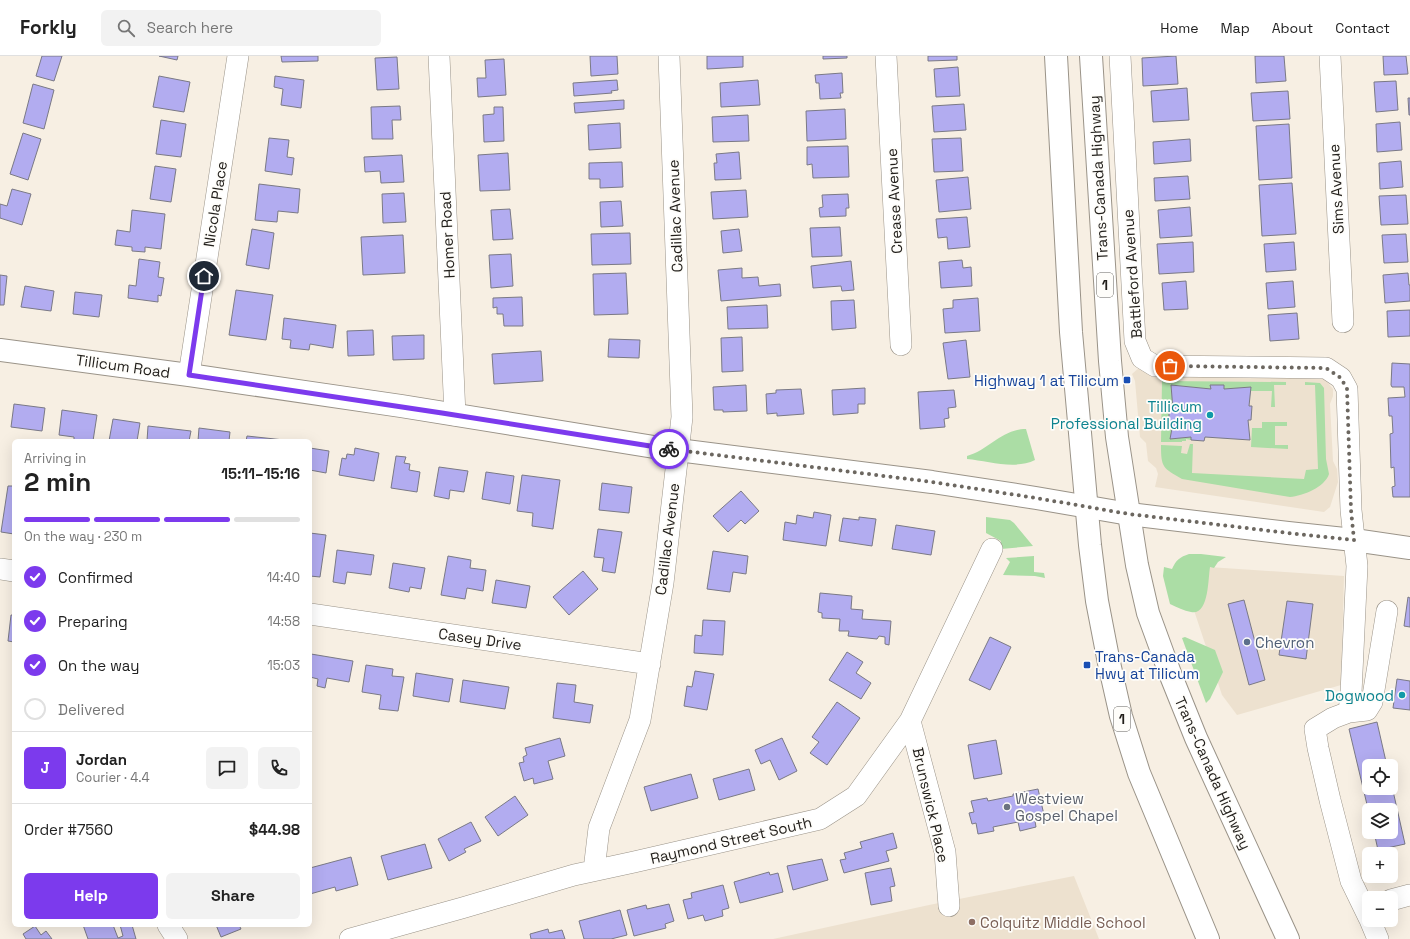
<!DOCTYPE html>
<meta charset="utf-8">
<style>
:root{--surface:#fff;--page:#f2f2f2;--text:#222;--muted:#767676;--line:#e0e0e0;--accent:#7c3aed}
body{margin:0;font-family:"Space Grotesk",sans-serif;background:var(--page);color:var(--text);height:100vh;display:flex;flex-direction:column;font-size:15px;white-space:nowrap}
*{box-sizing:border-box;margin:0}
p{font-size:13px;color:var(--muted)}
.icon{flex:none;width:22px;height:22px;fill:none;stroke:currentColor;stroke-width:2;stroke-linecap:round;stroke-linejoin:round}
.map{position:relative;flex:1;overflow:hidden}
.drawer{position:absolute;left:12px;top:383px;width:300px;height:488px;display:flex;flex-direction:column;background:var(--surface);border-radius:6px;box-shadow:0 4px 16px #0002}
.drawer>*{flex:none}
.controls{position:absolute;left:1362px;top:703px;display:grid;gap:8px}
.controls a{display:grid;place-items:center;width:36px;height:36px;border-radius:6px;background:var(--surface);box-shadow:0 4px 16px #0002;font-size:20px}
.pin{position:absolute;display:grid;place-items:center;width:34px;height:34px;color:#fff;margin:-17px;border:2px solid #fff;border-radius:50%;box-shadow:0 1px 4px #0007}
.courier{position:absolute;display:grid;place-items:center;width:40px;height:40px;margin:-20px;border:3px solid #7c3aed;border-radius:50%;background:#fff;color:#222;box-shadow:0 1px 5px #0007}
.headline em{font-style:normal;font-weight:800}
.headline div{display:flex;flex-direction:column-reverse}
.headline{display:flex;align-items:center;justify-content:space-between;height:68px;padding:0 12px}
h1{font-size:26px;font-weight:800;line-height:30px}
.bar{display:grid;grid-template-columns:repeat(4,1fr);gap:6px 4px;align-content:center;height:48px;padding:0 12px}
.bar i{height:5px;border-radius:3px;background:var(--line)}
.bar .selected{background:var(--accent)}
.bar p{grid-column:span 4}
.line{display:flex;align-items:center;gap:10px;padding:0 12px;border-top:1px solid var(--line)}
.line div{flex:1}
.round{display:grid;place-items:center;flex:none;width:42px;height:42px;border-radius:6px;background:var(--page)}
ol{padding:0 12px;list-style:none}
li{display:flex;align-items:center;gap:12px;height:44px}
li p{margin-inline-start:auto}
li .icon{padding:4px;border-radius:50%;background:var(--accent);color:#fff;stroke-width:4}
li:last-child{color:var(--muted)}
li i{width:22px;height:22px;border:2px solid var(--line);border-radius:50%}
.primary-button{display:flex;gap:8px;margin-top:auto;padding:8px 12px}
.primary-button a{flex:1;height:46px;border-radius:6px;background:var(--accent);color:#fff;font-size:16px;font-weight:800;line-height:46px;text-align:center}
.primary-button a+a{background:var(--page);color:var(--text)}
header{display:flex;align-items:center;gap:24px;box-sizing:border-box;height:56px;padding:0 20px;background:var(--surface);border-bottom:1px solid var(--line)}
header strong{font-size:19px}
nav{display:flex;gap:22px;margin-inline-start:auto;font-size:14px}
.search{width:280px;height:36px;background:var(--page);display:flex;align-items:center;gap:10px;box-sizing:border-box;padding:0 14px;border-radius:6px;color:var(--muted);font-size:15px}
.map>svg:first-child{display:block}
</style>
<header>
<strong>Forkly</strong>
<div class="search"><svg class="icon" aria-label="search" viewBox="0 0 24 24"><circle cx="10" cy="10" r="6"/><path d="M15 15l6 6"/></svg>Search here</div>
<nav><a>Home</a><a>Map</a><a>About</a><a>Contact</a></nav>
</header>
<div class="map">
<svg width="1410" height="883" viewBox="0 0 1410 883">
<rect width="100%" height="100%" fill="#f7efe3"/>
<!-- built -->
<path fill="#ede1cf" d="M1141 310 1324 322 1333 333V340L1330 348 1333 405 1337 413 1338 426 1330 451 1324 456 1155 431 1158 418 1156 412 1148 405 1146 387 1140 381 1135 325 1132 318Z
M1179 509 1344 520 1341 629 1237 659 1222 639Z
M1074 820 1099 883H773L929 849Z"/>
<!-- green -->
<path fill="#abdda5" d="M1162 325 1286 326V329H1274L1275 351H1271L1272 335H1251V331L1224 333 1210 330 1211 333 1171 329 1173 354H1169V367H1173L1170 383 1191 381V384L1186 383V385H1182V386H1161Z
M1305 326 1320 327 1324 332 1326 403 1329 418C1325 431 1303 440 1290 441L1182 423C1163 412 1161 412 1161 389L1182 390 1181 397 1187 398 1190 388H1193L1192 417 1304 423 1306 414 1318 413 1315 329H1305Z
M1262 366H1287V370H1275V389H1288V393L1251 391 1252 372H1262Z
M1026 373 1035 404C1015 414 988 405 967 403V400C989 394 1002 373 1026 373Z
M986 461 1010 464 1014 467 1033 490 1001 493 1000 490 1001 485 986 477Z
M1189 498H1201L1226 501 1218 506 1214 512 1210 511C1208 523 1209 560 1191 556 1184 555 1177 551 1170 548L1163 520 1164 511 1172 513C1176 504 1180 501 1189 498Z
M1034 500V516L1044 517 1045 522 1035 520 1003 519 1010 506 1006 502Z
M1185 581 1215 594 1223 616 1210 643 1206 647 1182 582Z"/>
<!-- building -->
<path fill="#b2acf0" stroke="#7a7985" d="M42 0H62L54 25 36 20Z
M159 0H178L177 4Z
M281 0H318V5L282 6Z
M590 0H617L618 18 591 20Z
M707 0H743V11L707 13Z
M823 0H847V2L823 3Z
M928 0H957V4L928 5Z
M1176 0 1178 28 1143 30 1142 2Z
M1255 0H1284L1286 25 1256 27Z
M1383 0H1406L1408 18 1384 19Z
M397 1 399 33 377 34 375 2Z
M504 3 506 39 478 41 477 22H486L485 4Z
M958 11 960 40 936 41 934 13Z
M842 17 843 37H840L841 42 820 43 819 27H816L815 19Z
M159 20 190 26 184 56 153 51Z
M275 20 304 24 301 52 281 49 283 33 274 31Z
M617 24 618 34 611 35 612 37 574 40 573 27Z
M758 24 760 49 721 51 720 27Z
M1396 25 1398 54 1376 56 1374 26Z
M33 28 54 34 44 73 23 67Z
M1187 32 1189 64 1153 66 1151 35Z
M1288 35 1290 63 1253 65 1251 37Z
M1408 42H1410V59H1409Z
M624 44V53L575 57 574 47Z
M964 48 966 74 934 76 932 50Z
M400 50 401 64H392L393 83H372L371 51Z
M494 51H503L504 85 484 86 483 59 494 58Z
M845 53 846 83 807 85 806 55Z
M748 59 749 85 713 86 712 61Z
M161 64 186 68 181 101 156 98Z
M1400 66 1402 94 1377 96 1376 68Z
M620 67 621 92 589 94 588 69Z
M1289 68 1292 122 1259 124 1256 70Z
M23 77 41 83 28 124 10 118Z
M269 82 289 84 287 101 294 102 292 119 265 115Z
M961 82 963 115 934 116 932 83Z
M1190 83 1191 105 1154 108 1153 86Z
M848 90 849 121 813 122 812 108 807 109V91Z
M739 96 741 123 715 124 714 107H717L716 98Z
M508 97 510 134 480 135 478 99Z
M402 99 404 126 381 127 380 115 365 116 364 101Z
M1401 105 1403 131 1380 133 1379 107Z
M622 106 623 131 600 132V123H589V107Z
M155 110 176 113 171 146 150 143Z
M1188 120 1190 143 1155 145 1154 122Z
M968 121 971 153 939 156 936 124Z
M1292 127 1296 178 1262 180 1259 129Z
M259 128 300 133 298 157 278 155 277 166 255 164Z
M12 133 31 138 22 169 0 162V148L7 150Z
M746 134 748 161 713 163 711 136Z
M404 137 406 166 383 167 382 138Z
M848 138 849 152H846V160L820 161 819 152 823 151 822 139Z
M1406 139 1408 168 1381 169 1379 140Z
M621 145 623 170 601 171 600 146Z
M1190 151 1192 180 1160 182 1158 154Z
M510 153 513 183 493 184 491 154Z
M132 154 165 158 161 193 145 191V196L132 195V191L115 189 117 174 130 176Z
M967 161 970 191 948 193 947 181 938 182 936 163Z
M840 171 842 200 812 201 810 172Z
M252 173 274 177 269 213 246 209Z
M739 173 742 195 723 197 721 175Z
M630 177 631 208 592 209 591 178Z
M1406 178 1408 206 1384 207 1382 179Z
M403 179 405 217 363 219 361 181Z
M1193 186 1194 216 1159 218 1157 188Z
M1294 186 1296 214 1266 216 1264 188Z
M511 198 513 230 491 232 489 199Z
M139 203 160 206 158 221 164 222 161 240 158 239V246L128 242 129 229 136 230Z
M962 204 963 212 971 211 972 230 941 232 939 206Z
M851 205 854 234 842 235 841 230 813 232 811 210Z
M742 212V222L758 221 759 230 780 228 781 240 721 245 718 214Z
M626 217 628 258 594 259 593 218Z
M1408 217 1409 229H1410V245L1385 247 1383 219Z
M0 219 7 220 4 249H0Z
M1186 225 1188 253 1164 254 1162 227Z
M1293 225 1295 251 1268 253 1266 227Z
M25 230 54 235 51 255 21 251Z
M236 234 273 239 266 284 229 279Z
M75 236 102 239 99 261 73 258Z
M522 241 523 270H504L503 258H497V251L493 252V242Z
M978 242 980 275 945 277 943 253 953 252V244Z
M854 244 856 272 832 274 831 245Z
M767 249 768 272 728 273 727 251Z
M1410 254V280L1388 281 1387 255Z
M1297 257 1299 283 1270 285 1268 259Z
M284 262 336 269 333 292 310 288 309 294 290 292 291 284 282 283Z
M373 274 374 299 348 300 347 275Z
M424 279V303L393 304 392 280Z
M742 281 743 315 722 316 721 282Z
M609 283 640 284 639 302 608 301Z
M966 284 970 321 948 323 943 287Z
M541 295 543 325 494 328 492 298Z
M1392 307 1410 308V441H1393L1392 431 1395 430 1394 411 1391 412 1390 378 1393 377 1392 360H1389L1388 342 1405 341 1404 331H1392L1391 329Z
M746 329 747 355 723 356V354H714L713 331Z
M1171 329 1211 333 1210 329H1224V333L1251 331 1249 350H1252L1251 364H1248L1250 384 1205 381 1204 385 1191 384V381L1170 383 1173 367H1169V354H1173Z
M865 332V348H858V357L833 359 832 334Z
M801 333 804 358 777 360V357L767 358 766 338 776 337V334Z
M954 334 956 351 948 352 949 362 944 363 945 371 920 373 918 336Z
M14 348 45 352 42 375 11 371Z
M62 354 97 359 93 385H74V381L59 379Z
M113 363 140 367 137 385H109Z
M148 370 191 375 189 385H147Z
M199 372 230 376 229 385H198Z
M247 380 284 384V385H246Z
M310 392 329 395 326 417 310 414Z
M355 392 379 397 374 425 339 419 342 402 346 403 347 398 354 399Z
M396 400 406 401 404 407 410 408 409 414 420 416 417 436 391 432Z
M439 411 468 415 464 436 450 434 449 443 434 440Z
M486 416 514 420 510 448 482 443Z
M522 419 560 424 553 473 532 470 533 457 517 455Z
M602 427 632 431 629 457 599 454Z
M8 430H14V478L1 476Z
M741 435 759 455 745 468 741 464 728 476 713 460Z
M814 456 831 459 826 490 783 484 785 466 796 468 797 459 813 462Z
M859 461 876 463 872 490 839 485 843 462 859 464Z
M896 469 935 475 931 499 892 493Z
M598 473 622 476 615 517 602 515 604 502 594 501Z
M310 477 326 479 320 521 310 520Z
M337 494 374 499 371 519 347 516 345 528 333 526Z
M713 495 748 500 746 518 733 516 730 536 707 533Z
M448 500 471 504 470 512 486 514 483 535 467 532 465 543 441 539Z
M393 507 425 512 421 533 410 531 409 536 389 532Z
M583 515 598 533 569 559 553 541Z
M496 524 530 530 526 552 492 547Z
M820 537 852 540 851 553 863 554 862 563 891 565 889 589 885 588V581L879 580 877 583 848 580 849 575H839L840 563 822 562V557L818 556Z
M1408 541 1410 542V571L1404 570Z
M1244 544 1265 624 1249 629 1228 548Z
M1287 545 1313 548 1306 603 1279 599Z
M11 559H14V586L8 585Z
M703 564 725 565 723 599 694 597 695 579 702 580Z
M990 581 1011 591 990 634 969 624Z
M847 596 863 606 856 617 871 627 861 643 829 624Z
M311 598 353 605 349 626 327 622 325 632 317 630 318 623 310 621Z
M366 609 393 613 392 620 404 621 398 655 379 653 381 639 362 636Z
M695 615 714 618 707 654 684 650 687 630 692 631Z
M416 617 453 623 449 646 413 640Z
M1397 623 1410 625V654L1393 652Z
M463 624 509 631 505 653 460 646Z
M557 627 576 629 574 646 593 649 590 667 553 662Z
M837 646 860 662 827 709 810 697 819 686 812 681Z
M1377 666 1387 710H1369V732H1391V726L1405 788 1378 794 1374 776H1391V754H1369V757L1349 673Z
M560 682 565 700 548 705 553 723 534 728 533 722 524 725 519 707 524 706 523 701 527 699 525 692Z
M782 682 797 715 779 724 770 704 761 708 755 694Z
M996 684 1002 718 974 723 968 689Z
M749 713 755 734 719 744 713 723Z
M691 718 698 742 651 755 644 731Z
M1038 733 1045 763 1035 765 1036 771 1020 775 1018 766 993 771 994 775 978 778 976 767 972 768 969 757 974 756 971 745 987 742 988 745 1013 740V738Z
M515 740 528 759 498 780 485 761Z
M471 766 481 785 464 793 466 796 449 805 438 783Z
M893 777 897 792 886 795 889 805 844 817 840 804 846 803 844 797 862 792 860 786Z
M425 788 432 812 388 824 381 800Z
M351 801 358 829 336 835 335 831 310 838V812Z
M822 803 828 824 793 834 787 810Z
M891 812 895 830 890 831 892 845 871 849 865 817Z
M769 816 770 819 778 817 783 836 740 847 734 826Z
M723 829 729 852 722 854 723 860 705 865 703 859 688 863 683 844 692 842 691 837Z
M669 848 674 865 665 868 666 872 634 880 627 854 646 849 647 853Z
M620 854 627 879 611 883H584L579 865Z
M83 869H113L118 882 123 880 120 869H132L136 883H88Z
M216 869H239L241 873 221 881Z
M35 870 41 879 46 875 52 883H26L23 878Z
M548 873 549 877 562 874 565 883H531L530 878Z"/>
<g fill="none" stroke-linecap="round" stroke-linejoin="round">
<!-- minor casing -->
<g stroke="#9a9388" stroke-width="22">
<path id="minor" d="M439 0 455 359
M886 0 901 289
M1120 0 1135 285 1142 302 1155 310 1326 312 1341 322 1347 333 1351 454 1357 510 1351 637 1349 656 1333 662 1315 673 1318 692 1330 744 1351 825 1369 862
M1330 0 1343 266
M189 319 238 0
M0 513 14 515
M310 558 650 608
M1349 656 1367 654 1372 646 1387 555
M910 665 945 796 949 850
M594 814 599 772 640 664 663 527 681 370 682 361 669 0
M1391 844 1410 839
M1370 864 1378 883
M168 869 177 883
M350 883 462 852 574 819 634 806 820 763 856 740 910 665 992 493"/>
</g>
<!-- major casing -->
<g stroke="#9a9388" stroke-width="24">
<path id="major" d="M0 294 189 319 401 350 654 391 932 426 1036 442 1129 458 1288 477 1354 484 1410 492"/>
</g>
<!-- highway casing -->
<g stroke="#9a9388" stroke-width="24">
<path id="highway" d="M1056 0 1071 276 1090 489 1097 545 1109 607 1121 660 1139 717 1208 883
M1091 0 1110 305 1117 381 1137 509 1148 557 1171 620 1196 682 1288 883"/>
</g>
<!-- minor -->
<use href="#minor" stroke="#fff" stroke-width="21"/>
<!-- major -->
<use href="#major" stroke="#fff" stroke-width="22"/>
<!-- highway -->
<use href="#highway" stroke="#fff" stroke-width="22"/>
</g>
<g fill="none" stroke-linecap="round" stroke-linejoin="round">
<!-- done -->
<path stroke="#6c6760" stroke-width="4" stroke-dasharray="0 7.2" d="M669 393 932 426 1036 442 1129 458 1288 477 1354 484 1351 454 1347 333 1341 322 1326 312 1170 310"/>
<!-- route -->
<path stroke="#7c3aed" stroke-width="5" d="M204 220 189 319 442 357 669 393"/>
</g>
<!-- markers -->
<g fill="#1a4fb4" stroke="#fefdfa" stroke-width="1.5">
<rect x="1123" y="320" width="8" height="8" rx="2"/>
<rect x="1083" y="605" width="8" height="8" rx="2"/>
</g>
<g fill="#0f9aa8" stroke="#fefdfa" stroke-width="1.5">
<circle cx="1210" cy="359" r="4"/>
<circle cx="1402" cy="639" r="4"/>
</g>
<circle fill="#5c6f8a" stroke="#fefdfa" stroke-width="1.5" cx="1247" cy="586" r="4"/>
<circle fill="#6b7280" stroke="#fefdfa" stroke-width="1.5" cx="1007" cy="751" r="4"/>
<circle fill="#8d6e63" stroke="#fefdfa" stroke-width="1.5" cx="972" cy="866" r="4"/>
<g text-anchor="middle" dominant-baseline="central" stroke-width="3.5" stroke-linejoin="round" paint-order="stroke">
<!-- shield labels -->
<g fill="#fefdfa" stroke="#63615d" stroke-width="1">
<rect x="1097" y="217" width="16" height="24" rx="3"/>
<rect x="1114" y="651" width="16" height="24" rx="3"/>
</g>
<g font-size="14" font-weight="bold" fill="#211e1a">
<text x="1105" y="229">1</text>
<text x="1122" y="663">1</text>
</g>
<!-- street labels -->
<g font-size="15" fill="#211e1a" stroke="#fefdfa">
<text transform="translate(1098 122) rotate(-93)">Trans-Canada Highway</text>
<text transform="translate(1336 133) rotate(-93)">Sims Avenue</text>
<text transform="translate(894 145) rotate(-93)">Crease Avenue</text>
<text transform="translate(215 148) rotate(-81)">Nicola Place</text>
<text transform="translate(675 160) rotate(-92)">Cadillac Avenue</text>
<text transform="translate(447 179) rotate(-93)">Homer Road</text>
<text transform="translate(1132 218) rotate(-94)">Battleford Avenue</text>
<text transform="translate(123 310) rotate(8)">Tillicum Road</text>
<text transform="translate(667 483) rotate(-83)">Cadillac Avenue</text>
<text transform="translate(480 583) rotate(8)">Casey Drive</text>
<text transform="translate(1213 717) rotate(66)">Trans-Canada Highway</text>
<text transform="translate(931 749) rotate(77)">Brunswick Place</text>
<text transform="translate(731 784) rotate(-13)">Raymond Street South</text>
</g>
<!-- transit labels -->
<g font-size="15" fill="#164399" stroke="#fefdfa" text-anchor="end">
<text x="1119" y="324">Highway 1 at Tilicum</text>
<text x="1095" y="600" text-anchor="start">Trans-Canada<tspan x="1095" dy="17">Hwy at Tilicum</tspan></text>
</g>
<!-- culture labels -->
<g font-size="15" fill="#0d838f" stroke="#fefdfa" text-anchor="end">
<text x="1202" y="350">Tillicum<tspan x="1202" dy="17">Professional Building</tspan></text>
<text x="1394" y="639">Dogwood</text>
</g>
<!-- service labels -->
<g font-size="15" fill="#4e5e75" stroke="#fefdfa" text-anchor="start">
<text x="1255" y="586">Chevron</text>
</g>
<!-- worship labels -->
<g font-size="15" fill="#5b616d" stroke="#fefdfa" text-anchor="start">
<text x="1015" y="742">Westview<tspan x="1015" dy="17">Gospel Chapel</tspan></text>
</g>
<!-- education labels -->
<g font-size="15" fill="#785e54" stroke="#fefdfa" text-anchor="start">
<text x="980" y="866">Colquitz Middle School</text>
</g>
</g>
</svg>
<div class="controls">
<a><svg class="icon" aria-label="locate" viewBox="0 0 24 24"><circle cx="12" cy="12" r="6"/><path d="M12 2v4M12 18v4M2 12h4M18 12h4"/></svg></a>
<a><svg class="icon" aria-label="layers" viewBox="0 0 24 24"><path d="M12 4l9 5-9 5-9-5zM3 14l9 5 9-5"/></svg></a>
<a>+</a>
<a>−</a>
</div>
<div class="pin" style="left:1170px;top:310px;background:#ea580c"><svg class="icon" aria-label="bag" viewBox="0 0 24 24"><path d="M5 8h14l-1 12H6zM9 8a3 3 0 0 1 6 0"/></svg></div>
<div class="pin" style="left:204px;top:220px;background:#1f2937"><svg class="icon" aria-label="home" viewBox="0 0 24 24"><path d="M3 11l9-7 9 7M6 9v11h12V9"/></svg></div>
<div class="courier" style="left:669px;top:393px"><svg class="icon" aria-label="bike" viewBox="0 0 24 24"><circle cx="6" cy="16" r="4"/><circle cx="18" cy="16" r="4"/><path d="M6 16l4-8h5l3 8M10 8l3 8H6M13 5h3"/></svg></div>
<section class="drawer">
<div class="headline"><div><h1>2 min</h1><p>Arriving in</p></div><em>15:11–15:16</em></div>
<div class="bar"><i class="selected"></i><i class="selected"></i><i class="selected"></i><i></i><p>On the way · 230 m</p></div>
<ol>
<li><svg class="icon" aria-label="check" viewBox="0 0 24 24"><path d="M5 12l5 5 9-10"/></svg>Confirmed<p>14:40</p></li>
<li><svg class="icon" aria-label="check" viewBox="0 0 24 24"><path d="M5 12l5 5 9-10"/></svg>Preparing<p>14:58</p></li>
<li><svg class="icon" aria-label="check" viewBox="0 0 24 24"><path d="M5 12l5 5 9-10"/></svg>On the way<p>15:03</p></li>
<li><i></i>Delivered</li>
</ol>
<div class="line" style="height:72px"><b class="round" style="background:var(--accent);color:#fff">J</b><div><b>Jordan</b><p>Courier · 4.4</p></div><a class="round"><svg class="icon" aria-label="chat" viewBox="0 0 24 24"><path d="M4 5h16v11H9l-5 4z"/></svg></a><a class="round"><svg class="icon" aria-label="phone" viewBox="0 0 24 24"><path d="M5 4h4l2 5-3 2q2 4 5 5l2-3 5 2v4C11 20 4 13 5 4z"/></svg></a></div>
<div class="line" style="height:52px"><div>Order #7560</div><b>$44.98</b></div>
<div class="primary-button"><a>Help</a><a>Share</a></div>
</section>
</div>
